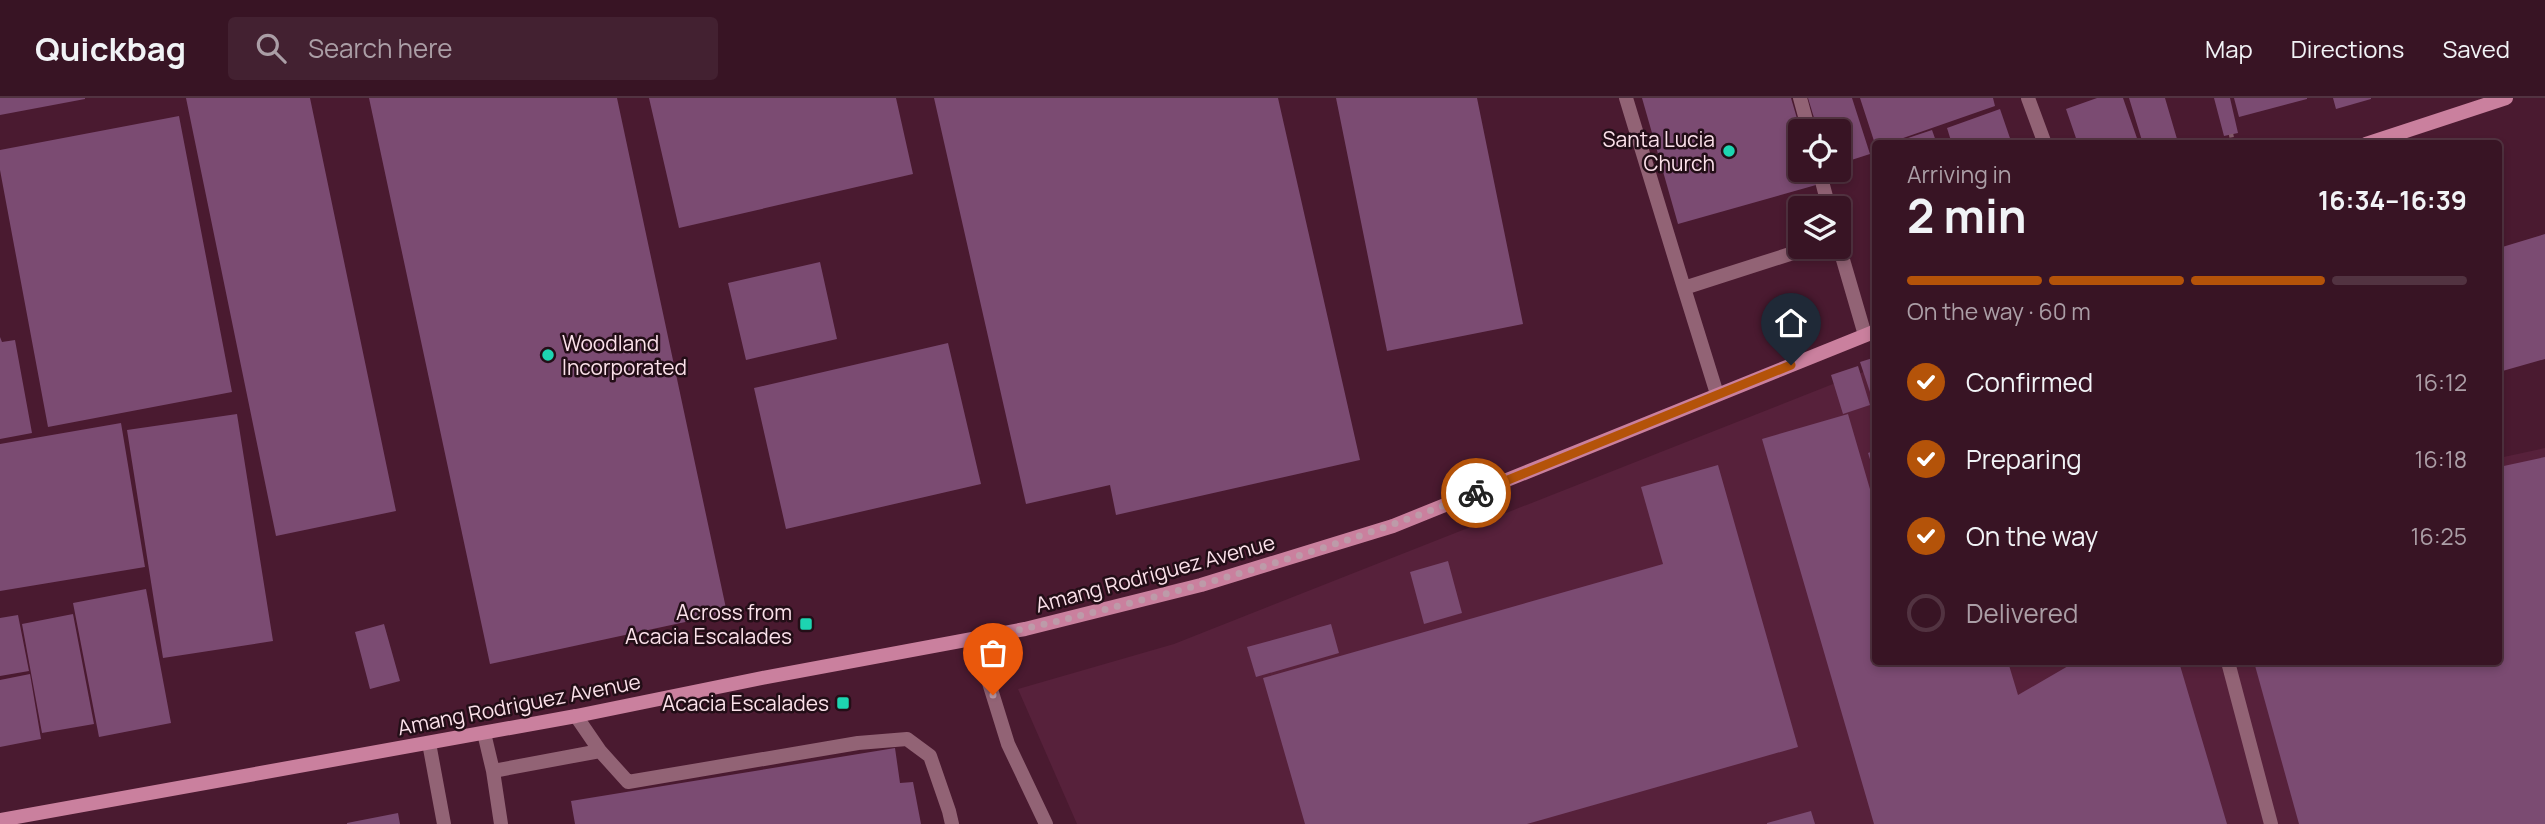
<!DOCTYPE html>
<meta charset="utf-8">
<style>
:root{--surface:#381424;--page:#432131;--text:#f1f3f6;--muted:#ab9ea6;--line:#523341;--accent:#b45309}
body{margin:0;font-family:Manrope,sans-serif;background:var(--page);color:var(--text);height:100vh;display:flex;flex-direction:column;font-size:26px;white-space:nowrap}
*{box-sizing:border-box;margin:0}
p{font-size:23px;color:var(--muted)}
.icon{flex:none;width:38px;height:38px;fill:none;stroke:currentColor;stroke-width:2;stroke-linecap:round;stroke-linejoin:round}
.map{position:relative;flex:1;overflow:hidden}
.side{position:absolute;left:1872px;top:42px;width:630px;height:525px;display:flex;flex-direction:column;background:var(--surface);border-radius:7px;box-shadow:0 4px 10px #0003,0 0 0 2px var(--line)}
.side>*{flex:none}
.fabs{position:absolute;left:1788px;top:21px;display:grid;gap:14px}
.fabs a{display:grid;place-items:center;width:63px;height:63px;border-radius:7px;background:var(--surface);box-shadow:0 4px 10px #0003,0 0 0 2px var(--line);font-size:35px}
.pin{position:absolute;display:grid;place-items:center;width:60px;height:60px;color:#fff;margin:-72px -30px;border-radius:50% 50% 50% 0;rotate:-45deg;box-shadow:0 0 7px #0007}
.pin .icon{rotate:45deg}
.courier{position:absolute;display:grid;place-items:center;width:70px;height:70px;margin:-35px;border:5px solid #b45309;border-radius:50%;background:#fff;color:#222;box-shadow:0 2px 9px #0007}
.overview em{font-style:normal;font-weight:700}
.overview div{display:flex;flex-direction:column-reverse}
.overview{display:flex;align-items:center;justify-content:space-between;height:119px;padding:0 35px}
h1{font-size:46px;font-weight:700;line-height:52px}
.bar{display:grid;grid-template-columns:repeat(4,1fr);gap:10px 7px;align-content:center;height:84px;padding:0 35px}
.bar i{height:9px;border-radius:5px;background:var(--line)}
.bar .selected{background:var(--accent)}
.bar p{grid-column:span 4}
ol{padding:0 35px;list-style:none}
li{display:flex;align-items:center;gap:21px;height:77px}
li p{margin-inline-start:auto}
li .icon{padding:7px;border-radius:50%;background:var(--accent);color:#fff;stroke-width:4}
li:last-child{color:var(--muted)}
li i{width:38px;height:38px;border:4px solid var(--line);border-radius:50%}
header{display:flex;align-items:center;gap:42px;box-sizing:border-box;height:98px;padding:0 35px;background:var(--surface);border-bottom:2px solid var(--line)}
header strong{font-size:33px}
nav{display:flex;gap:38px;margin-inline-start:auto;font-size:24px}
.search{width:490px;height:63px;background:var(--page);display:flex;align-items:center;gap:18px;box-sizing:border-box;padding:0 24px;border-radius:7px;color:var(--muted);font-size:26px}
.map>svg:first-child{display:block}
</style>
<header>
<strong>Quickbag</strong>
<div class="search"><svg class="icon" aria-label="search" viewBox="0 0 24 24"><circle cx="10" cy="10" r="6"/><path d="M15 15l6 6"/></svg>Search here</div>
<nav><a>Map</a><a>Directions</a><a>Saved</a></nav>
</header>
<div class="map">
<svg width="2545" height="726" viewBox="0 0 2545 726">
<rect width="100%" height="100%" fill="#4a1a30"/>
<!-- built -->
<path fill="#57213b" d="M1876 269V564H2499V360L2545 350V726H1077L1018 591 1174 546Z"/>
<!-- building -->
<path fill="#7b4b72" d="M0 0H85V1L0 17Z
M186 0H310L396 413 276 438Z
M369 0H617L727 515 490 566Z
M649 0H896L913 76 679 130Z
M934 0H1278L1360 362 1116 417 1110 387 1026 406Z
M1336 0H1477L1523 226 1387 253Z
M1642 0H1791L1801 34V72H1811L1816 87 1678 126Z
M1808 0H1852L1870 56 1839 66V33H1818Z
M1860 0H1993L1995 8 1886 46H1875Z
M2097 0H2123L2139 46H2078L2066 11Z
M2129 0H2165L2177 41 2162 46H2143Z
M2214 0H2230L2238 35 2224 38Z
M2234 0H2307V1L2239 19Z
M2333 0H2371V1L2336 11Z
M2000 11 2012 46H1952L1947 30Z
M179 18 232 294 48 329 0 72V52Z
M1932 32 1937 46H1893V45Z
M2545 136V261L2499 274V150Z
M820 164 837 241 746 262 728 185Z
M0 239 2 244 15 242 32 335 0 341Z
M948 245 981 386 786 431 754 290Z
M1876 259V298L1872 300 1860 264Z
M1858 268 1870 307 1843 316 1831 277Z
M237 316 273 543 163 560 127 332Z
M1848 316 1872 398 1876 397V564H2008L2018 597 2075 564H2179L2227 726H1874L1762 341Z
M121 325 145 469 0 493V346Z
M1876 352V377H1875L1868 355Z
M2545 359V726H2299L2254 564H2499V369Z
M1718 367 1798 649 1527 726H1305L1263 580 1663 466 1641 389Z
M1448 463 1462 515 1424 526 1410 474Z
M146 491 171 625 99 639 73 505Z
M73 516 94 626 42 635 22 526Z
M18 517 29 573 0 578V520Z
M384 526 400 583 370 591 355 534Z
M1331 526 1339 555 1256 579 1247 549Z
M30 576 41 641 0 649V582Z
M895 650 900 685 913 684 921 726H575L571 703Z
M1811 713 1815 726H1767V725Z
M398 715 400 726H347V725Z"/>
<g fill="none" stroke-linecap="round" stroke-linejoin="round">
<!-- path -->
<path stroke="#82596a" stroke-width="4.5" stroke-dasharray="3.5 5" stroke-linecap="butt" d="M2231 36 2233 46"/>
<!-- service -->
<path stroke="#926375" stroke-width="14" d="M1626 0 1684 190
M1800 0 1809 33
M1819 72 1829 110
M1839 148 1865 237
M1717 296 1684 190 1812 149
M2228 564 2271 726
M576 618 600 653 628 684 858 645 907 641 930 658 949 713 952 726
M484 635 493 673 501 726
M429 645 444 726
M493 673 600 653"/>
<!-- tertiary -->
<path stroke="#926375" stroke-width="14" d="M2028 0 2045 46
M979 539 985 572 1008 646 1046 726"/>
<!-- secondary -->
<path stroke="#ca809e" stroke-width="14" d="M2366 46 2506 0
M0 722 576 618 762 580 1025 531 1201 487 1393 428 1876 233"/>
</g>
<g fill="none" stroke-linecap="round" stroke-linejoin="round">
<!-- done -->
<path stroke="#bd9ba9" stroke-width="7" stroke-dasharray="0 12.6" d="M993 597 985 572 979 539C1036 530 1090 515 1146 501 1258 472 1368 438 1476 395"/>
<!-- route -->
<path stroke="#b45309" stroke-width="9" d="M1476 395 1791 267"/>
</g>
<!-- markers -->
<g fill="#1dd5b1" stroke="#230e17" stroke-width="2.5">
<circle cx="1729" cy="53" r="7"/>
<circle cx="548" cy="257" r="7"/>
<rect x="799" y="519" width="14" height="14" rx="3.5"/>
<rect x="836" y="598" width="14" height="14" rx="3.5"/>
</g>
<g text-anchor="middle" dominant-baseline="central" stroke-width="5" stroke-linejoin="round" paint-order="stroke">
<!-- poi labels -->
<g font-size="21" fill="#fbe1ea" stroke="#230e17" text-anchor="end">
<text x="1715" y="41">Santa Lucia<tspan x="1715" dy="24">Church</tspan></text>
<text x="562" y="245" text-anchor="start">Woodland<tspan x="562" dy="24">Incorporated</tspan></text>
<text x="792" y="514">Across from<tspan x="792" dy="24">Acacia Escalades</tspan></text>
<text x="829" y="605">Acacia Escalades</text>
</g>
<!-- street labels -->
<g font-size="21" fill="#fbe1ea" stroke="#230e17">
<text transform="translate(1155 475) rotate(-15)">Amang Rodriguez Avenue</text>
<text transform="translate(519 606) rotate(-11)">Amang Rodriguez Avenue</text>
</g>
</g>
</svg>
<div class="fabs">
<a><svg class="icon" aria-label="locate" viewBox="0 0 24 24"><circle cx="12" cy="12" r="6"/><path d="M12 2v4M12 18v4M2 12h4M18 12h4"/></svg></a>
<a><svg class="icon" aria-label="layers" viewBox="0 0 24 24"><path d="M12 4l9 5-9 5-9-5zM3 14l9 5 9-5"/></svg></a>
</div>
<div class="pin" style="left:993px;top:597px;background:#ea580c"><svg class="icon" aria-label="bag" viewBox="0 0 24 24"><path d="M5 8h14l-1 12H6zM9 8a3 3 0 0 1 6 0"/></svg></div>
<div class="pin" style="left:1791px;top:267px;background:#1f2937"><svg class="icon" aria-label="home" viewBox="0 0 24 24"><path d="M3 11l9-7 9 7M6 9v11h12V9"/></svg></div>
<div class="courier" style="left:1476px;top:395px"><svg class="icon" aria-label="bike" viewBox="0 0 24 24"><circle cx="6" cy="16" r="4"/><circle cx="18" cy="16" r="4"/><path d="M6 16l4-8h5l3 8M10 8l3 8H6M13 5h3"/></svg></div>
<section class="side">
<div class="overview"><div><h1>2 min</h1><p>Arriving in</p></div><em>16:34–16:39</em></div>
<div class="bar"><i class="selected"></i><i class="selected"></i><i class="selected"></i><i></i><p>On the way · 60 m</p></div>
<ol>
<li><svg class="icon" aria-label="check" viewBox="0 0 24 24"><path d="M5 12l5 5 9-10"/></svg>Confirmed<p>16:12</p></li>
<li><svg class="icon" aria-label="check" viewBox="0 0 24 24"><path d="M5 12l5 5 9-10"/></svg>Preparing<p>16:18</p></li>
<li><svg class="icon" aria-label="check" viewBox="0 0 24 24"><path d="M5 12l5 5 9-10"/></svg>On the way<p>16:25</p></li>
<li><i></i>Delivered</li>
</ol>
</section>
</div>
